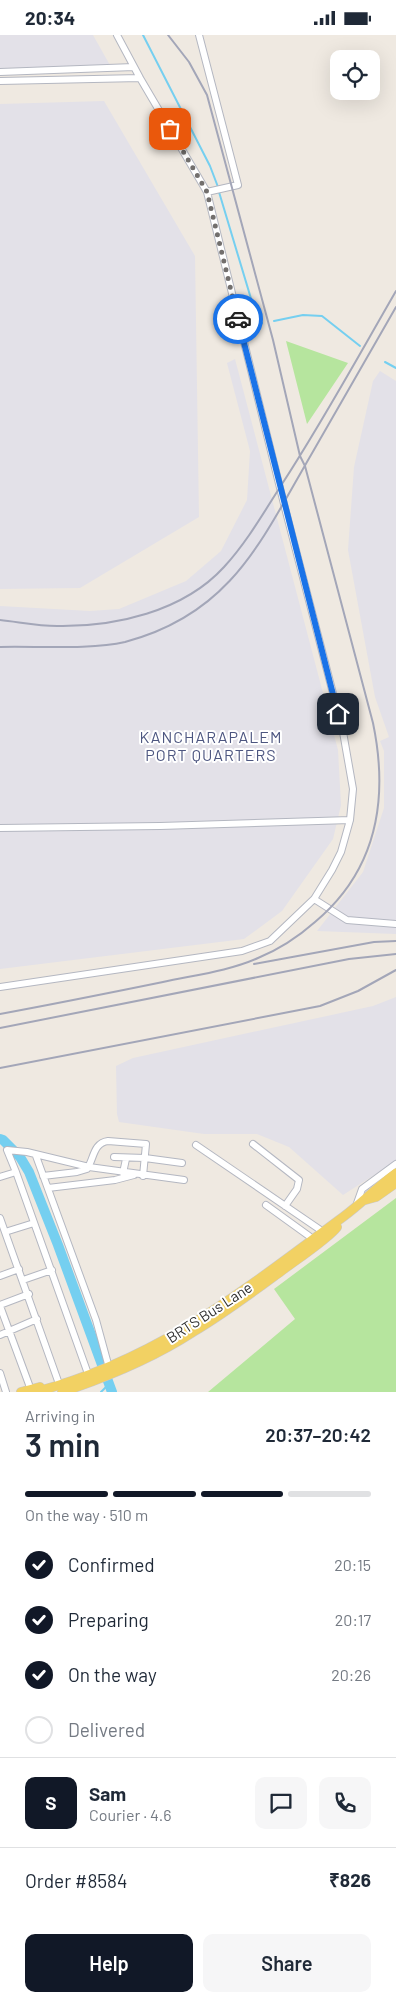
<!DOCTYPE html>
<meta charset="utf-8">
<style>
:root{--surface:#fff;--page:#f6f6f7;--text:#1f2937;--muted:#747a83;--line:#e0e1e3;--accent:#111827}
body{margin:0;font-family:Barlow,sans-serif;background:var(--page);color:var(--text);height:100vh;display:flex;flex-direction:column;font-size:19px;white-space:nowrap}
*{box-sizing:border-box;margin:0}
p{font-size:16px;color:var(--muted)}
.icon{flex:none;width:28px;height:28px;fill:none;stroke:currentColor;stroke-width:2;stroke-linecap:round;stroke-linejoin:round}
.map{position:relative;height:1357px;overflow:hidden}
.panel{display:flex;flex-direction:column;background:var(--surface);flex:1}
.panel>*{flex:none}
.fabs{position:absolute;left:330px;top:15px;display:grid;gap:10px}
.fabs a{display:grid;place-items:center;width:50px;height:50px;border-radius:10px;background:var(--surface);box-shadow:0 5px 20px #0002;font-size:25px}
.pin{position:absolute;display:grid;place-items:center;width:42px;height:42px;color:#fff;margin:-21px;border-radius:10px;box-shadow:0 2px 8px #0006}
.courier{position:absolute;display:grid;place-items:center;width:50px;height:50px;margin:-25px;border:4px solid #1a73e8;border-radius:50%;background:#fff;color:#222;box-shadow:0 1px 6px #0007}
.head em{font-style:normal;font-weight:600}
.head div{display:flex;flex-direction:column-reverse}
.head{display:flex;align-items:center;justify-content:space-between;height:85px;padding:0 25px}
h1{font-size:32px;font-weight:600;line-height:38px}
.bar{display:grid;grid-template-columns:repeat(4,1fr);gap:8px 5px;align-content:center;height:60px;padding:0 25px}
.bar i{height:6px;border-radius:4px;background:var(--line)}
.bar .current{background:var(--accent)}
.bar p{grid-column:span 4}
.line{display:flex;align-items:center;gap:12px;padding:0 25px;border-top:1px solid var(--line)}
.line div{flex:1}
.round{display:grid;place-items:center;flex:none;width:52px;height:52px;border-radius:10px;background:var(--page)}
ol{padding:0 25px;list-style:none}
li{display:flex;align-items:center;gap:15px;height:55px}
li p{margin-inline-start:auto}
li .icon{padding:5px;border-radius:50%;background:var(--accent);color:#fff;stroke-width:4}
li:last-child{color:var(--muted)}
li i{width:28px;height:28px;border:2px solid var(--line);border-radius:50%}
.primary-button{display:flex;gap:10px;margin-top:auto;padding:10px 25px}
.primary-button a{flex:1;height:58px;border-radius:10px;background:var(--accent);color:#fff;font-size:20px;font-weight:600;line-height:58px;text-align:center}
.primary-button a+a{background:var(--page);color:var(--text)}
.status{display:flex;justify-content:space-between;align-items:center;height:35px;padding:0 25px;background:var(--surface);direction:ltr}
.status svg{height:14px;fill:currentColor}
.map>svg:first-child{display:block}
</style>
<div class="status"><b>20:34</b><svg viewBox="0 0 49 12"><path d="M0 12V9h3v3zM5 12V6h3v6zM10 12V3h3v9zM15 12V0h3v12zM26 1h20v11H26zM47 4h2v5h-2z"/></svg></div>
<div class="map">
<svg width="396" height="1357" viewBox="0 0 396 1357">
<rect width="100%" height="100%" fill="#efe9e1"/>
<!-- industrial -->
<path fill="#e3e1e8" d="M0 0H93L111 32 0 33Z
M104 66 195 221 199 482 80 553 0 554V69Z
M235 324 338 715 341 770 333 804 282 876 244 904 0 934V571L90 576 119 574 186 546 221 516 247 465 250 416 227 328Z
M380 336 396 346V899L317 896 363 837 384 773V716L380 706 389 702 375 662 348 515 354 432 373 346Z
M396 962V1126L343 1160 289 1112 257 1099H204L119 1087 117 1079 116 1031 133 1023 373 971Z"/>
<!-- green -->
<path fill="#b6e59e" d="M286 306 348 328 307 389Z
M396 1163V1357H208L295 1284 274 1254Z"/>
<g fill="none" stroke-linecap="round" stroke-linejoin="round">
<!-- stream -->
<path stroke="#75cff0" stroke-width="2" d="M143 0 210 131 218 152
M219 157 258 287 262 288
M274 286 303 280 322 281 360 311
M385 327 396 333
M101 1357 109 1349"/>
<!-- river -->
<path stroke="#75cff0" stroke-width="10" d="M0 1104 3 1105 20 1122 29 1137 58 1210 112 1357"/>
<!-- minor casing -->
<g stroke="#b4b7c1" stroke-width="8">
<path id="minor" d="M117 0 140 43 207 157
M0 37 134 32
M0 46 140 43
M0 793 160 791 350 785
M314 864 347 885 396 889
M0 952 242 916 270 906 314 864 332 835 341 817 350 785 353 754 343 697 284 469 207 157 238 150 199 0
M253 1109 299 1145 297 1154 285 1171
M196 1110 319 1194
M36 1121 96 1285 108 1329
M114 1122 145 1123 182 1128
M16 1137 87 1336
M123 1138 126 1124
M43 1141 77 1137 87 1134C94 1124 93 1108 108 1106L146 1109 143 1141
M0 1142 16 1137 7 1115 27 1117 89 1132 184 1145
M48 1153 115 1145 134 1140
M266 1170 309 1201
M356 1171 362 1154 396 1129
M0 1183 58 1346
M5 1197 34 1188
M0 1241 19 1234
M23 1245 52 1235
M0 1270 29 1259
M0 1271 31 1355
M0 1300 37 1284
M0 1338 6 1357"/>
</g>
<!-- major casing -->
<g stroke="#c9c9c9" stroke-width="10">
<path id="major" d="M365 1165 376 1162 396 1148
M21 1357 40 1352
M35 1357C158 1325 243 1256 343 1182 362 1168 377 1152 396 1138
M62 1357C107 1342 153 1323 193 1297 225 1278 254 1256 284 1234 296 1225 329 1203 337 1192"/>
</g>
<!-- minor -->
<use href="#minor" stroke="#fff" stroke-width="6"/>
<!-- major -->
<use href="#major" stroke="#f2d163" stroke-width="9"/>
<!-- rail -->
<path stroke="#a3a6b8" stroke-width="2" d="M0 585C19 587 38 591 57 591 114 592 183 577 224 532 247 507 264 477 282 449 323 386 359 320 396 256
M0 612C36 611 91 615 125 607 231 579 261 506 311 420 339 371 368 321 396 272
M254 929 374 907 396 906
M0 979C54 969 109 958 163 947 195 940 229 936 258 923 280 914 298 902 315 887 377 835 389 765 373 688L305 431 300 421 273 305 207 60 189 27 168 0
M0 993 349 924 396 919
M0 1033 320 971 358 956 396 935"/>
</g>
<g fill="none" stroke-linecap="round" stroke-linejoin="round">
<!-- done -->
<path stroke="#726f6d" stroke-width="5" stroke-dasharray="0 9" d="M170 94 207 157 238 284"/>
<!-- route -->
<path stroke="#1a73e8" stroke-width="6" d="M238 284 338 679"/>
</g>
<g text-anchor="middle" dominant-baseline="central" stroke-width="4" stroke-linejoin="round" paint-order="stroke">
<!-- street labels -->
<g font-size="15" fill="#2e2e2e" stroke="#fff">
<text transform="translate(209 1277) rotate(-33)">BRTS Bus Lane</text>
</g>
<!-- neighbourhood labels -->
<g font-size="16" letter-spacing="1" fill="#4d5680" stroke="#fff">
<text x="211" y="701">KANCHARAPALEM<tspan x="211" dy="18">PORT QUARTERS</tspan></text>
</g>
</g>
</svg>
<div class="fabs">
<a><svg class="icon" aria-label="locate" viewBox="0 0 24 24"><circle cx="12" cy="12" r="6"/><path d="M12 2v4M12 18v4M2 12h4M18 12h4"/></svg></a>
</div>
<div class="pin" style="left:170px;top:94px;background:#ea580c"><svg class="icon" aria-label="bag" viewBox="0 0 24 24"><path d="M5 8h14l-1 12H6zM9 8a3 3 0 0 1 6 0"/></svg></div>
<div class="pin" style="left:338px;top:679px;background:#1f2937"><svg class="icon" aria-label="home" viewBox="0 0 24 24"><path d="M3 11l9-7 9 7M6 9v11h12V9"/></svg></div>
<div class="courier" style="left:238px;top:284px"><svg class="icon" aria-label="car" viewBox="0 0 24 24"><path d="M5 17H2v-5l4-1 3-4h7l3 4 3 1v5h-3M9 17h6M6 11h13"/><circle cx="7" cy="17" r="2"/><circle cx="17" cy="17" r="2"/></svg></div>
</div>
<section class="panel">
<div class="head"><div><h1>3 min</h1><p>Arriving in</p></div><em>20:37–20:42</em></div>
<div class="bar"><i class="current"></i><i class="current"></i><i class="current"></i><i></i><p>On the way · 510 m</p></div>
<ol>
<li><svg class="icon" aria-label="check" viewBox="0 0 24 24"><path d="M5 12l5 5 9-10"/></svg>Confirmed<p>20:15</p></li>
<li><svg class="icon" aria-label="check" viewBox="0 0 24 24"><path d="M5 12l5 5 9-10"/></svg>Preparing<p>20:17</p></li>
<li><svg class="icon" aria-label="check" viewBox="0 0 24 24"><path d="M5 12l5 5 9-10"/></svg>On the way<p>20:26</p></li>
<li><i></i>Delivered</li>
</ol>
<div class="line" style="height:90px"><b class="round" style="background:var(--accent);color:#fff">S</b><div><b>Sam</b><p>Courier · 4.6</p></div><a class="round"><svg class="icon" aria-label="chat" viewBox="0 0 24 24"><path d="M4 5h16v11H9l-5 4z"/></svg></a><a class="round"><svg class="icon" aria-label="phone" viewBox="0 0 24 24"><path d="M5 4h4l2 5-3 2q2 4 5 5l2-3 5 2v4C11 20 4 13 5 4z"/></svg></a></div>
<div class="line" style="height:65px"><div>Order #8584</div><b>₹826</b></div>
<div class="primary-button"><a>Help</a><a>Share</a></div>
</section>
